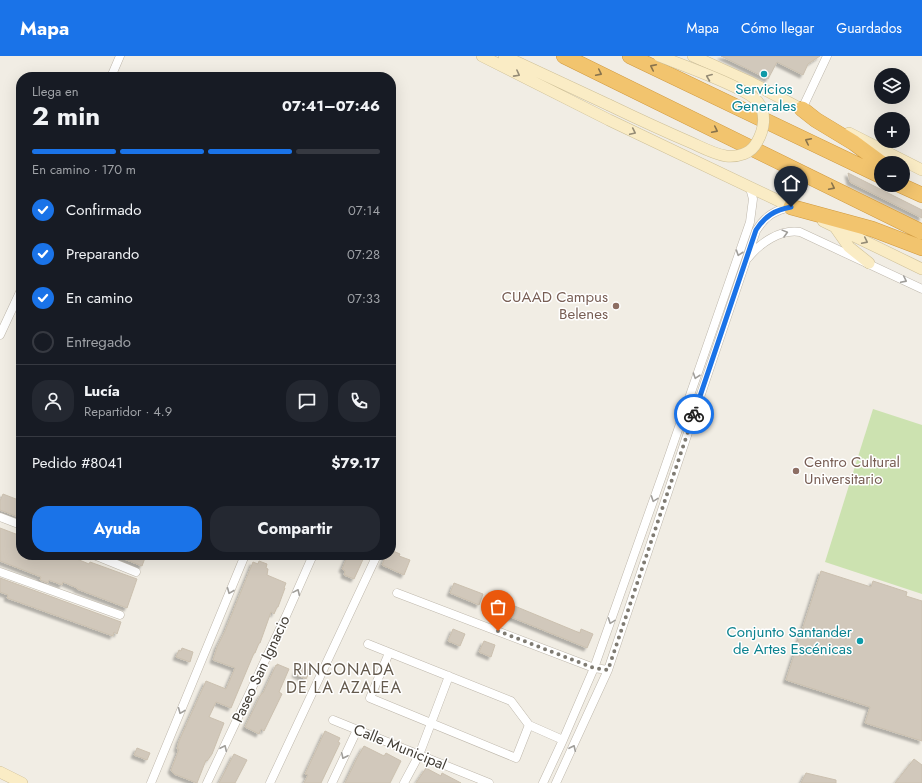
<!DOCTYPE html>
<html lang="es">
<meta charset="utf-8">
<style>
:root{--surface:#171b24;--page:#242831;--text:#f1f3f6;--muted:#9ea1a6;--line:#363941;--accent:#1a73e8}
body{margin:0;font-family:Jost,sans-serif;background:var(--page);color:var(--text);height:100vh;display:flex;flex-direction:column;font-size:15px;white-space:nowrap}
*{box-sizing:border-box;margin:0}
p{font-size:13px;color:var(--muted)}
.icon{flex:none;width:22px;height:22px;fill:none;stroke:currentColor;stroke-width:2;stroke-linecap:round;stroke-linejoin:round}
.map{position:relative;flex:1;overflow:hidden}
.side{position:absolute;left:16px;top:16px;width:380px;height:488px;display:flex;flex-direction:column;background:var(--surface);border-radius:16px;box-shadow:0 4px 16px #0002}
.side>*{flex:none}
.fabs{position:absolute;left:874px;top:12px;display:grid;gap:8px}
.fabs a{display:grid;place-items:center;width:36px;height:36px;border-radius:50%;background:var(--surface);box-shadow:0 4px 16px #0002;font-size:20px}
.pin{position:absolute;display:grid;place-items:center;width:34px;height:34px;color:#fff;margin:-41px -17px;border-radius:50% 50% 50% 0;rotate:-45deg;box-shadow:0 0 4px #0007}
.pin .icon{rotate:45deg}
.courier{position:absolute;display:grid;place-items:center;width:40px;height:40px;margin:-20px;border:3px solid #1a73e8;border-radius:50%;background:#fff;color:#222;box-shadow:0 1px 5px #0007}
.headline em{font-style:normal;font-weight:700}
.headline div{display:flex;flex-direction:column-reverse}
.headline{display:flex;align-items:center;justify-content:space-between;height:68px;padding:0 16px}
h1{font-size:26px;font-weight:700;line-height:30px}
.bar{display:grid;grid-template-columns:repeat(4,1fr);gap:6px 4px;align-content:center;height:48px;padding:0 16px}
.bar i{height:5px;border-radius:3px;background:var(--line)}
.bar .selected{background:var(--accent)}
.bar p{grid-column:span 4}
.line{display:flex;align-items:center;gap:10px;padding:0 16px;border-top:1px solid var(--line)}
.line div{flex:1}
.round{display:grid;place-items:center;flex:none;width:42px;height:42px;border-radius:16px;background:var(--page)}
ol{padding:0 16px;list-style:none}
li{display:flex;align-items:center;gap:12px;height:44px}
li p{margin-inline-start:auto}
li .icon{padding:4px;border-radius:50%;background:var(--accent);color:#fff;stroke-width:4}
li:last-child{color:var(--muted)}
li i{width:22px;height:22px;border:2px solid var(--line);border-radius:50%}
.primary-button{display:flex;gap:8px;margin-top:auto;padding:8px 16px}
.primary-button a{flex:1;height:46px;border-radius:16px;background:var(--accent);color:#fff;font-size:16px;font-weight:700;line-height:46px;text-align:center}
.primary-button a+a{background:var(--page);color:var(--text)}
header{display:flex;align-items:center;gap:24px;box-sizing:border-box;height:56px;padding:0 20px;background:var(--accent);color:#fff}
header strong{font-size:19px}
nav{display:flex;gap:22px;margin-inline-start:auto;font-size:14px}
.map>svg:first-child{display:block}
</style>
<header>
<strong>Mapa</strong>
<nav><a>Mapa</a><a>Cómo llegar</a><a>Guardados</a></nav>
</header>
<div class="map">
<svg width="922" height="727" viewBox="0 0 922 727">
<defs>
<filter id="shadow"><feDropShadow dx="-3" dy="3" stdDeviation="1" flood-color="#0004"/></filter>
</defs>
<rect width="100%" height="100%" fill="#f1ede4"/>
<!-- green -->
<path fill="#cce2b0" d="M873 353 922 369V538L825 506Z"/>
<!-- building -->
<path fill="#d1c8bb" stroke="#cbc0af" filter="url(#shadow)" d="M721 0H820L808 8 803 19 777 6 768 23Z
M848 117 922 154V162L850 126Z
M3 438 21 445V462L0 454V445Z
M0 472 21 480V499H73L72 501 89 508 90 506 137 523 127 552 77 533V532L63 526 62 529 49 524 48 527 40 524 41 521 0 505Z
M391 494 400 498 399 500 410 504 404 519 382 509 386 499H391Z
M114 499H146L142 510Z
M348 499H365L354 523 344 519 345 515 342 513Z
M259 505 267 508 266 512 268 513 267 519 286 527 284 532H285L278 551H277L274 558 271 556 260 587H259L255 597H254L231 652 216 646 209 661 224 667 212 698 207 705 206 704 197 727 174 718 171 714 179 693H177L179 685 206 625 226 633 235 612 213 604 217 591 225 575 253 506 258 508Z
M821 515 871 531 873 525 907 536 906 540 922 545V685L865 667 870 651 786 624Z
M0 522 121 566 117 578 114 576 113 580 7 542 8 539 0 536Z
M454 527 483 538 479 549 450 537Z
M500 544 580 577 581 573 593 578 587 592 496 555Z
M453 573 465 578 460 590 448 585Z
M484 585 495 589 491 601 479 596Z
M182 592 193 596 190 606 176 601 179 594 181 595Z
M277 608 289 613 279 636 282 638 264 675 261 673 259 678 245 671 260 640 262 637H263L276 609 277 610Z
M299 610 310 615 306 623 295 618Z
M325 675 340 682 338 686 340 687 321 727H304L308 719 305 718Z
M364 690 384 700 386 697 401 705 390 727H345L357 702Z
M137 692 150 697 147 704 134 699Z
M234 698 247 704 235 727H219Z
M914 703 922 709V727H895Z
M426 712 441 720 442 717 461 727H416Z
M806 717 836 724V727H801Z"/>
<g fill="none" stroke-linecap="round" stroke-linejoin="round">
<!-- street casing -->
<g stroke="#beb7ab" stroke-width="9">
<path id="street" d="M111 21 120 0
M802 53 827 0
M748 202C760 187 780 173 800 176L922 233
M0 279 21 234
M0 461 21 469
M94 499 136 516
M0 516 120 559
M397 537 594 612 608 614
M368 588 511 645 529 669 563 684
M389 597 370 642 516 702 529 669
M333 664 489 727
M151 727 245 499
M207 727 286 560 313 499
M270 727 377 499
M332 727 357 674
M404 727 419 699 449 620
M543 727 563 684 594 612 662 420 750 166 753 143 750 132
M556 727 608 614 756 175C765 160 775 154 791 151"/>
</g>
<!-- secondary casing -->
<g stroke="#cdbf97" stroke-width="12">
<path id="secondary" d="M482 0 609 64 798 154
M504 0 609 49
M693 0 752 27 809 57
M849 77 922 114
M823 165 922 213
M835 171 849 191 869 207
M0 716 22 727"/>
</g>
<!-- highway casing -->
<g stroke="#cf993f" stroke-width="16">
<path id="highway" d="M564 0 922 176
M630 0 881 120
M802 53 816 64 854 87 881 107
M900 129 922 139
M791 151 872 173 922 192"/>
</g>
<!-- street -->
<use href="#street" stroke="#fff" stroke-width="8"/>
<!-- secondary -->
<use href="#secondary" stroke="#faecc5" stroke-width="11"/>
<!-- highway -->
<use href="#highway" stroke="#f2c46e" stroke-width="15"/>
<!-- secondary-bridge casing -->
<g stroke="#cdbf97" stroke-width="12" stroke-linecap="butt">
<path id="secondary-bridge" d="M609 49C636 62 664 75 692 87 703 92 714 98 726 100 738 101 751 98 757 86 764 74 767 58 758 46 748 32 679 8 659 0"/>
</g>
<!-- secondary-bridge -->
<use href="#secondary-bridge" stroke="#faecc5" stroke-width="11"/>
</g>
<!-- one-way arrows -->
<defs><path id="oneway-chevron" d="M-2-3.5L2.5 0L-2 3.5" fill="none" stroke-width="1.6" stroke-linecap="round" stroke-linejoin="round"/></defs>
<g stroke="#88734c">
<use href="#oneway-chevron" transform="translate(653 11) rotate(-154)"/>
<use href="#oneway-chevron" transform="translate(599 17) rotate(26)"/>
<use href="#oneway-chevron" transform="translate(715 74) rotate(26)"/>
<use href="#oneway-chevron" transform="translate(808 85) rotate(-154)"/>
<use href="#oneway-chevron" transform="translate(832 131) rotate(26)"/>
</g>
<g stroke="#958c76">
<use href="#oneway-chevron" transform="translate(517 18) rotate(28)"/>
<use href="#oneway-chevron" transform="translate(709 21) rotate(-158)"/>
<use href="#oneway-chevron" transform="translate(633 76) rotate(25)"/>
<use href="#oneway-chevron" transform="translate(865 185) rotate(26)"/>
</g>
<g stroke="#a09e9a">
<use href="#oneway-chevron" transform="translate(785 177) rotate(-15)"/>
<use href="#oneway-chevron" transform="translate(739 197) rotate(109)"/>
<use href="#oneway-chevron" transform="translate(904 224) rotate(26)"/>
<use href="#oneway-chevron" transform="translate(696 320) rotate(109)"/>
<use href="#oneway-chevron" transform="translate(654 443) rotate(110)"/>
<use href="#oneway-chevron" transform="translate(230 535) rotate(112)"/>
<use href="#oneway-chevron" transform="translate(297 536) rotate(-66)"/>
<use href="#oneway-chevron" transform="translate(611 565) rotate(110)"/>
<use href="#oneway-chevron" transform="translate(181 655) rotate(112)"/>
<use href="#oneway-chevron" transform="translate(224 692) rotate(-65)"/>
<use href="#oneway-chevron" transform="translate(573 692) rotate(-65)"/>
<use href="#oneway-chevron" transform="translate(344 700) rotate(115)"/>
</g>
<g fill="none" stroke-linecap="round" stroke-linejoin="round">
<!-- done -->
<path stroke="#7f7b72" stroke-width="4" stroke-dasharray="0 7.2" d="M498 575 594 612 608 614 694 358"/>
<!-- route -->
<path stroke="#1a73e8" stroke-width="5" d="M694 358 756 174C765 160 775 154 791 151"/>
</g>
<!-- markers -->
<g fill="#0f9aa8" stroke="#fff" stroke-width="1.5">
<circle cx="764" cy="18" r="4"/>
<circle cx="860" cy="585" r="4"/>
</g>
<g fill="#8d6e63" stroke="#fff" stroke-width="1.5">
<circle cx="616" cy="250" r="4"/>
<circle cx="796" cy="415" r="4"/>
</g>
<g text-anchor="middle" dominant-baseline="central" stroke-width="3" stroke-linejoin="round" paint-order="stroke">
<!-- culture labels -->
<g font-size="15" fill="#0d838f" stroke="#fff">
<text x="764" y="33">Servicios<tspan x="764" dy="17">Generales</tspan></text>
<text x="852" y="576" text-anchor="end">Conjunto Santander<tspan x="852" dy="17">de Artes Escénicas</tspan></text>
</g>
<!-- education labels -->
<g font-size="15" fill="#785e54" stroke="#fff" text-anchor="end">
<text x="608" y="241">CUAAD Campus<tspan x="608" dy="17">Belenes</tspan></text>
<text x="804" y="406" text-anchor="start">Centro Cultural<tspan x="804" dy="17">Universitario</tspan></text>
</g>
<!-- street labels -->
<g font-size="15" fill="#423d35" stroke="#fff">
<text transform="translate(261 613) rotate(-65)">Paseo San Ignacio</text>
<text transform="translate(400 691) rotate(22)">Calle Municipal</text>
</g>
<!-- neighbourhood labels -->
<g font-size="16" letter-spacing="1" fill="#645a4d" stroke="#fff">
<text x="344" y="613">RINCONADA<tspan x="344" dy="18">DE LA AZALEA</tspan></text>
</g>
</g>
</svg>
<div class="fabs">
<a><svg class="icon" aria-label="layers" viewBox="0 0 24 24"><path d="M12 4l9 5-9 5-9-5zM3 14l9 5 9-5"/></svg></a>
<a>+</a>
<a>−</a>
</div>
<div class="pin" style="left:498px;top:575px;background:#ea580c"><svg class="icon" aria-label="bag" viewBox="0 0 24 24"><path d="M5 8h14l-1 12H6zM9 8a3 3 0 0 1 6 0"/></svg></div>
<div class="pin" style="left:791px;top:151px;background:#1f2937"><svg class="icon" aria-label="home" viewBox="0 0 24 24"><path d="M3 11l9-7 9 7M6 9v11h12V9"/></svg></div>
<div class="courier" style="left:694px;top:358px"><svg class="icon" aria-label="bike" viewBox="0 0 24 24"><circle cx="6" cy="16" r="4"/><circle cx="18" cy="16" r="4"/><path d="M6 16l4-8h5l3 8M10 8l3 8H6M13 5h3"/></svg></div>
<section class="side">
<div class="headline"><div><h1>2 min</h1><p>Llega en</p></div><em>07:41–07:46</em></div>
<div class="bar"><i class="selected"></i><i class="selected"></i><i class="selected"></i><i></i><p>En camino · 170 m</p></div>
<ol>
<li><svg class="icon" aria-label="check" viewBox="0 0 24 24"><path d="M5 12l5 5 9-10"/></svg>Confirmado<p>07:14</p></li>
<li><svg class="icon" aria-label="check" viewBox="0 0 24 24"><path d="M5 12l5 5 9-10"/></svg>Preparando<p>07:28</p></li>
<li><svg class="icon" aria-label="check" viewBox="0 0 24 24"><path d="M5 12l5 5 9-10"/></svg>En camino<p>07:33</p></li>
<li><i></i>Entregado</li>
</ol>
<div class="line" style="height:72px"><a class="round"><svg class="icon" aria-label="person" viewBox="0 0 24 24"><circle cx="12" cy="8" r="4"/><path d="M4 21q1-7 8-7t8 7"/></svg></a><div><b>Lucía</b><p>Repartidor · 4.9</p></div><a class="round"><svg class="icon" aria-label="chat" viewBox="0 0 24 24"><path d="M4 5h16v11H9l-5 4z"/></svg></a><a class="round"><svg class="icon" aria-label="phone" viewBox="0 0 24 24"><path d="M5 4h4l2 5-3 2q2 4 5 5l2-3 5 2v4C11 20 4 13 5 4z"/></svg></a></div>
<div class="line" style="height:52px"><div>Pedido #8041</div><b>$79.17</b></div>
<div class="primary-button"><a>Ayuda</a><a>Compartir</a></div>
</section>
</div>
